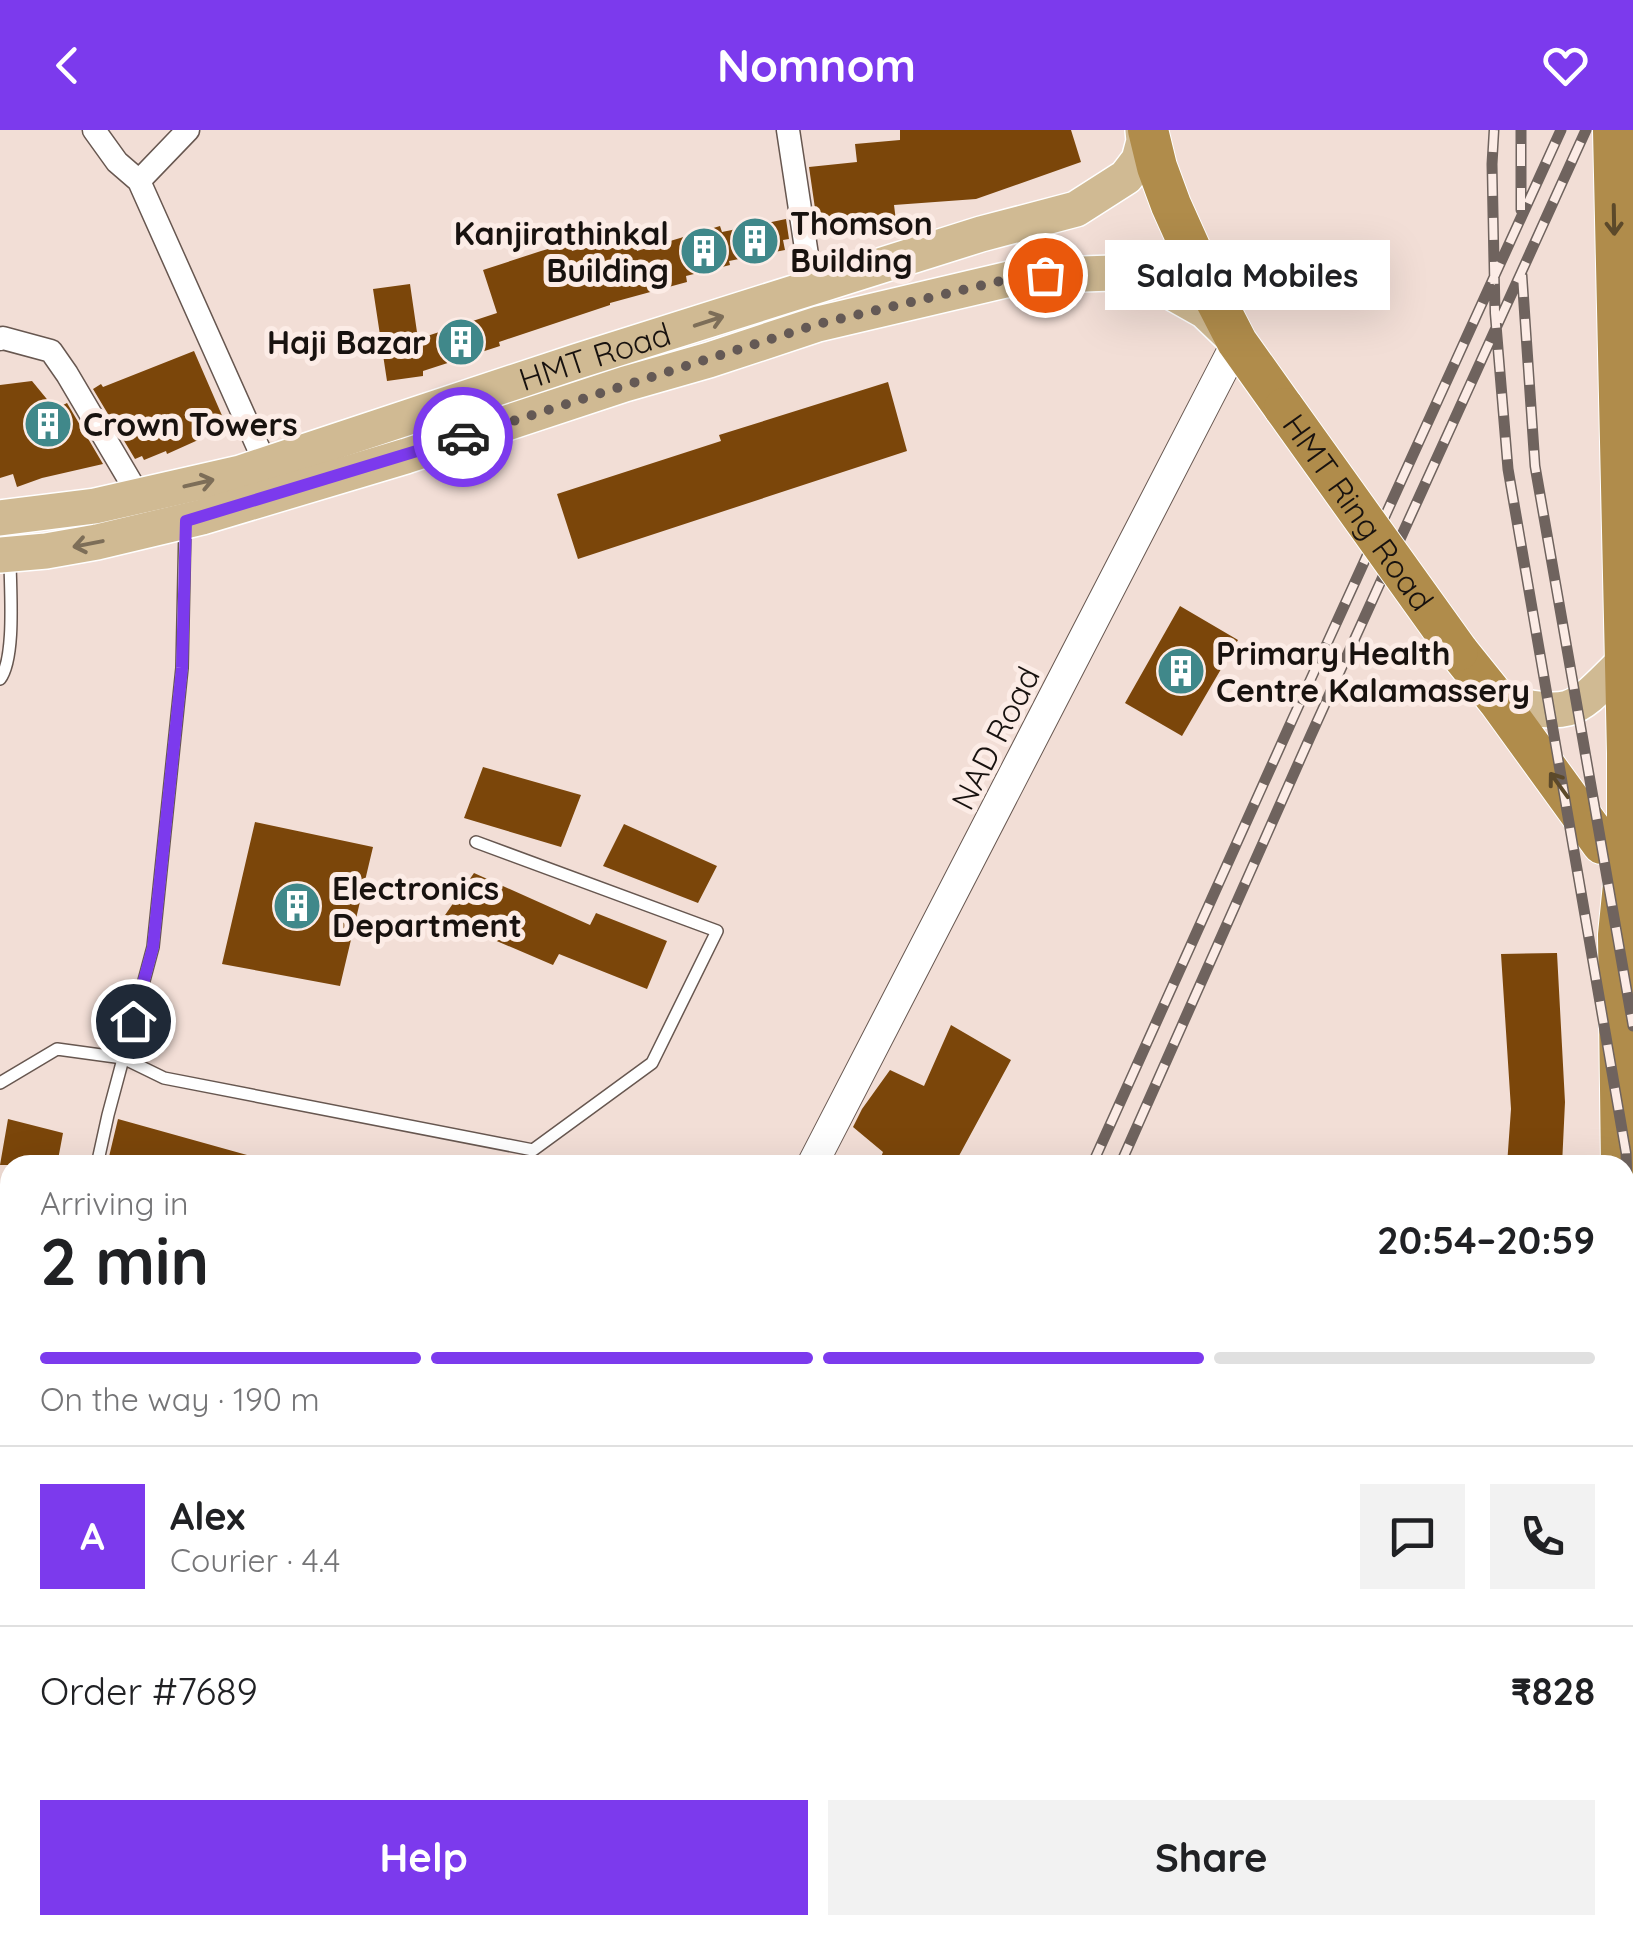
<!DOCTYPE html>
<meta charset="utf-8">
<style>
:root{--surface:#fff;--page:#f2f2f2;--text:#202124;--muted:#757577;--line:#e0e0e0;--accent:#7c3aed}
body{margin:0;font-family:Quicksand,sans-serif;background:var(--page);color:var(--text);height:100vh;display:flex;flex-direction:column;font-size:38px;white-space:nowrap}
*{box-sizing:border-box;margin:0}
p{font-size:32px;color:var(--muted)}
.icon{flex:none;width:55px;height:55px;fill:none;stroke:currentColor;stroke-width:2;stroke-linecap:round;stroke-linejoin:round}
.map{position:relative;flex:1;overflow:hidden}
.sheet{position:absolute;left:0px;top:1025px;width:1635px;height:780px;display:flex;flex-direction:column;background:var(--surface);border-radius:30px 30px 0 0;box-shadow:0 10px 40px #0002}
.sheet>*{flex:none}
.pin{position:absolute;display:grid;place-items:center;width:85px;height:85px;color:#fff;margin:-42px;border:5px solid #fff;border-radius:50%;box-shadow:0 2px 10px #0007}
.courier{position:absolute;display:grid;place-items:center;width:100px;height:100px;margin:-50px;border:8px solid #7c3aed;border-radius:50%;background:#fff;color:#222;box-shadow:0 2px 12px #0007}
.bubble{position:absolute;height:70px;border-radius:0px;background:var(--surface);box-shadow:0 10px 40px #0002;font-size:32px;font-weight:800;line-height:70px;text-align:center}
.head em{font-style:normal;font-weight:800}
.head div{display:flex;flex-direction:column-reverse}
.head{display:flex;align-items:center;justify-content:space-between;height:170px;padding:0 40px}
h1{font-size:65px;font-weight:800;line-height:75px}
.bar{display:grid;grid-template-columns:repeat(4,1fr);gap:15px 10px;align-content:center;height:120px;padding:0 40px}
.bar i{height:12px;border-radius:8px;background:var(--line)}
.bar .current{background:var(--accent)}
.bar p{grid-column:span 4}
.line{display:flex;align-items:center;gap:25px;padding:0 40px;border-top:2px solid var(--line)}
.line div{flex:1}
.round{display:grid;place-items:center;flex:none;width:105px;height:105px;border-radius:0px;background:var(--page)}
.primary-button{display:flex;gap:20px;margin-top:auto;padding:20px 40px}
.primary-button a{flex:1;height:115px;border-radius:0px;background:var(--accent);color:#fff;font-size:40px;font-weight:800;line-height:115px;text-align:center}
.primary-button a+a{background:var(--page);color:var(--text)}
header{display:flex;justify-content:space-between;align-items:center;height:130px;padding:0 40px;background:var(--accent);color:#fff;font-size:45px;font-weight:800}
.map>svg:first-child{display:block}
</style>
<header><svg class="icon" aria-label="back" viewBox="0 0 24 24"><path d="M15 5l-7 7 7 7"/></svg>Nomnom<svg class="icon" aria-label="heart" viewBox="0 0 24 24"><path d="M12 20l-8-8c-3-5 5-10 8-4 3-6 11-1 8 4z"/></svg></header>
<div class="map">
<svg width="1633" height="1805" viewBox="0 0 1633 1805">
<rect width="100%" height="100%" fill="#f2ded6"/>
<!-- building -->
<path fill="#7b460a" d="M900 0H1071L1081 32 976 69 894 75 897 99 819 106 809 37 857 32 855 14 900 10Z
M786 89 789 109 783 110 785 120 729 131 730 135 686 146 687 152 610 173V175L499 212 500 216 423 241V246L387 251 373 159 410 154 418 209 497 183 483 140 541 121 569 113 572 121 632 104 637 121 720 96 722 102Z
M194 221 227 297 167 324 166 321 144 330 142 326 135 329 93 259 101 254 103 257Z
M32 251 55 279 67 273 103 334 42 348 17 357 13 344 0 348V255Z
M888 252 907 321 578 429 557 364 721 311 719 305Z
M1180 476 1238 510 1182 606 1125 573Z
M483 637 581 665 561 717 464 688Z
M255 692 373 717 340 856 222 834Z
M624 694 717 736 698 773 603 736Z
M474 743 590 795 596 783 667 811 647 859 559 824 553 835 443 788Z
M1557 823 1565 972 1562 1035H1507L1511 979 1501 824Z
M951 895 1011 930 954 1035H878L883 1022 853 997 862 979 890 940 924 956Z
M8 989 63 1003 57 1035H0Z
M118 989 258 1028 257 1035H107Z"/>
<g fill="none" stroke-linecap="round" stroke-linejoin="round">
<!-- lane casing -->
<g stroke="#675750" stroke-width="14">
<path id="lane" d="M0 549C16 528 10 457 10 429
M0 953 57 919 123 928 164 948 533 1020 652 933 717 801 476 712
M97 1035 108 985 153 817 182 538 185 395
M0 1281 10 1283
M0 1513 10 1468"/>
</g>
<!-- street casing -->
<g stroke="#675750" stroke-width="25">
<path id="street" d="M94 0 117 32 139 51
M188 0 139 51 266 335
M788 0 812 158
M0 209 3 208 51 221 67 244 139 366"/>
</g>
<!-- secondary casing -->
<g stroke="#675750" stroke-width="32">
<path id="secondary" d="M812 1035 1237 212
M382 1805 383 1795"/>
</g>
<!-- primary casing -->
<g stroke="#fff" stroke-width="38">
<g id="primary">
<path id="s1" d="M0 388 95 376 240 343 578 231 981 104 1076 79 1126 47 1139 30 1144 11 1143 0"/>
<path d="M0 425 46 421 97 412 202 387 406 326 625 254 709 230 818 194 1022 146 1113 143 1150 150 1205 181 1231 206"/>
<path d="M1499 572C1574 587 1571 585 1624 532"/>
</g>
</g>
<!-- highway casing -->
<g stroke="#fff" stroke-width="42">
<path id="highway" d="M1148 0 1157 37 1171 75 1202 144 1237 212 1284 278
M1613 0 1627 623V714L1618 805 1621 1035
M1458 521 1499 572 1602 714H1627
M1620 1795V1805"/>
</g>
<!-- lane -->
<use href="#lane" stroke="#fff" stroke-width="11"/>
<!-- street -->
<use href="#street" stroke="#fff" stroke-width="22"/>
<!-- secondary -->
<use href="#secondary" stroke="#fff" stroke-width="30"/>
<!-- primary -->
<use href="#primary" stroke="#d0ba93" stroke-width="35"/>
<!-- highway -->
<use href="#highway" stroke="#b08c4b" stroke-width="40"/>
<!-- rail casing -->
<g stroke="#6f635e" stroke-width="11">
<path id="rail" d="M1494 0 1492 34 1495 183 1508 339 1626 1023 1630 1148 1633 1420
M1521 80V0
M1522 145 1535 336 1633 896
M1092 1035 1293 588 1561 0
M1120 1035 1311 605 1586 0
M750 1805 754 1795
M775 1805 779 1795"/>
</g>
<!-- rail -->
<use href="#rail" stroke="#fcece6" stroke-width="8" stroke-dasharray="22" stroke-linecap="butt"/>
<!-- highway-bridge casing -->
<g stroke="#fff" stroke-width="42" stroke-linecap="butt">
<g id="highway-bridge">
<path id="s2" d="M1284 278 1458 521"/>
</g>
</g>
<!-- highway-bridge -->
<use href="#highway-bridge" stroke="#b08c4b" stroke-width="40"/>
</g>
<!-- one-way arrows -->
<defs><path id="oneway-shaft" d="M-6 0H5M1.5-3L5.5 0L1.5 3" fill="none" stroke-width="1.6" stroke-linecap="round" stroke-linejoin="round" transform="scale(2.5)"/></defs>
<g stroke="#5c492a">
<use href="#oneway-shaft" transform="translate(1614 90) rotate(89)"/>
<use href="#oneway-shaft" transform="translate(1559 655) rotate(-126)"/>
</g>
<g stroke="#7d6e58">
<use href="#oneway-shaft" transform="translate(709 191) rotate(-18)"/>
<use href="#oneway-shaft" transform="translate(199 353) rotate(-13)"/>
<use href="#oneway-shaft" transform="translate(88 414) rotate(169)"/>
</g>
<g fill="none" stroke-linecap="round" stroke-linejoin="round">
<!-- done -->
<path stroke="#645955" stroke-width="10" stroke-dasharray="0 18" d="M463 307 818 194 992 153 1022 146 1045 145"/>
<!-- route -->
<path stroke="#7c3aed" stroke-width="12" d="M133 891 153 817 182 538 186 391 463 307"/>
</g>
<!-- icons -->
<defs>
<g id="building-disc" transform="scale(2.5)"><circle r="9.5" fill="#40888a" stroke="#fcece6"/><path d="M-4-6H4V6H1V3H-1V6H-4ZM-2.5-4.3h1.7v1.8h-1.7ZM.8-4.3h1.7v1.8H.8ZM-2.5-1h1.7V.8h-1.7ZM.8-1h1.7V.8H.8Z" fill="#fff"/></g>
</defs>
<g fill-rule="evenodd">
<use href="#building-disc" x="755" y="111"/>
<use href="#building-disc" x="704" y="121"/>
<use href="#building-disc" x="461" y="212"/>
<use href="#building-disc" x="48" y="294"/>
<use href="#building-disc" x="1181" y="541"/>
<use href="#building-disc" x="297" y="776"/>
</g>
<g text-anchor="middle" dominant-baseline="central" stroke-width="10" stroke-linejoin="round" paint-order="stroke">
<!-- poi labels -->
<g font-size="32" font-weight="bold" fill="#18120f" stroke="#fcece6" text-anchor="start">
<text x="790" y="93">Thomson<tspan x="790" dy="37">Building</tspan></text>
<text x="669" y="103" text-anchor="end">Kanjirathinkal<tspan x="669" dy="37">Building</tspan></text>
<text x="426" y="212" text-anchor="end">Haji Bazar</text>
<text x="83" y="294">Crown Towers</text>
<text x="1216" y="523">Primary Health<tspan x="1216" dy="37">Centre Kalamassery</tspan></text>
<text x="332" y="758">Electronics<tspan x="332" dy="37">Department</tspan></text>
</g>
<!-- street labels -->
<g font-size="32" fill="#18120f" stroke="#fcece6">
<text stroke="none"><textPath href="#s1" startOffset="618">HMT Road</textPath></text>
<text stroke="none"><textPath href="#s2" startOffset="128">HMT Ring Road</textPath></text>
<text transform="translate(995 608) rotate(-63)">NAD Road</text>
</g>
</g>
</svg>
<div class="pin" style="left:1045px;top:145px;background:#ea580c"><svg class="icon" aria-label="bag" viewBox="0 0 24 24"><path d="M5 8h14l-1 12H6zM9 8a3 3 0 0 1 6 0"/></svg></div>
<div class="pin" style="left:133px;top:891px;background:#1f2937"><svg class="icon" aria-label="home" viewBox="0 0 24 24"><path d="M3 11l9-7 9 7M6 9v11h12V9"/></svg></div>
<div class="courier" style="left:463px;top:307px"><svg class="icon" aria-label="car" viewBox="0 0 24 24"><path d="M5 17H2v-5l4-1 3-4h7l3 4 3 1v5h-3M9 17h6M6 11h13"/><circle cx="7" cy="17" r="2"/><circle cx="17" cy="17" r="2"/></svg></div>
<div class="bubble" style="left:1105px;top:110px;width:285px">Salala Mobiles</div>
<section class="sheet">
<div class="head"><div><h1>2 min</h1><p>Arriving in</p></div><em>20:54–20:59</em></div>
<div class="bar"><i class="current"></i><i class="current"></i><i class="current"></i><i></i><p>On the way · 190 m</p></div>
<div class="line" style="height:180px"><b class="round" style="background:var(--accent);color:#fff">A</b><div><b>Alex</b><p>Courier · 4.4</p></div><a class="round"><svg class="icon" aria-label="chat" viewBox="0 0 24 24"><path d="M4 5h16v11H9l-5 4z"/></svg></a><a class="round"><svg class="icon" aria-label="phone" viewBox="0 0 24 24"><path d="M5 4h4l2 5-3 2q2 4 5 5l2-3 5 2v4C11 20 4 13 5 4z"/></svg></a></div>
<div class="line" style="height:130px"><div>Order #7689</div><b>₹828</b></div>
<div class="primary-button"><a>Help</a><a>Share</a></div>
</section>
</div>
